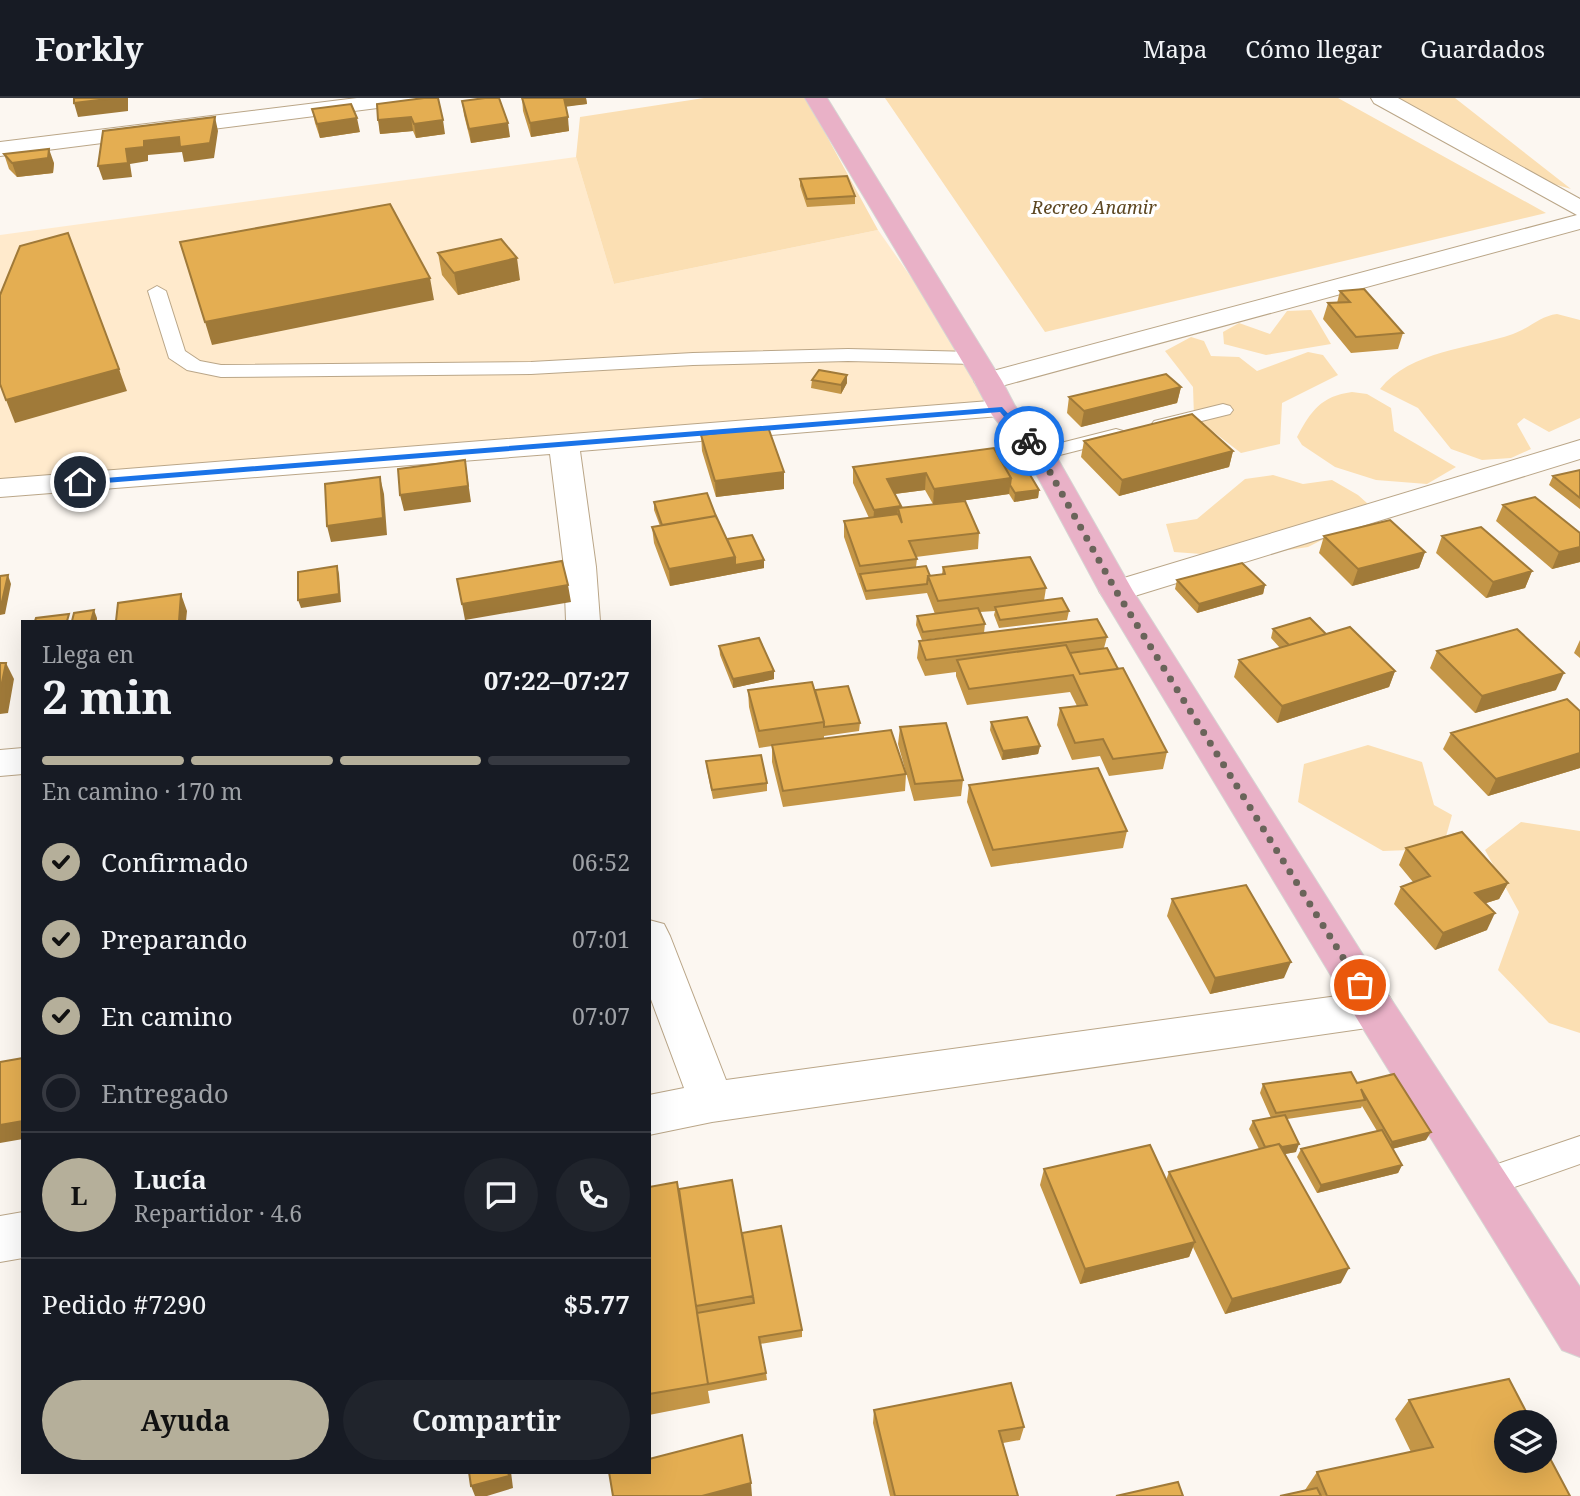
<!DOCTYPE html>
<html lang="es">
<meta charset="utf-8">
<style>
:root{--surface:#171b24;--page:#20242c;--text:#f1f3f6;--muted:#9ea1a6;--line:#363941;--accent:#b5af9a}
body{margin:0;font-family:"Noto Serif",serif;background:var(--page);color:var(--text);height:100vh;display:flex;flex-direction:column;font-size:26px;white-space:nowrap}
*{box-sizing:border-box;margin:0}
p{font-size:23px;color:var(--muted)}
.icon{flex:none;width:38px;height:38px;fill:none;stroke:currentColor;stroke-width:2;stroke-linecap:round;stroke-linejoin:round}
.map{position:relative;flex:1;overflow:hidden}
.side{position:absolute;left:21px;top:522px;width:630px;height:854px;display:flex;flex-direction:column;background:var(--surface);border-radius:0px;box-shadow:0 7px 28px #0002}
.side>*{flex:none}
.buttons{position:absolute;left:1494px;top:1312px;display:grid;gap:14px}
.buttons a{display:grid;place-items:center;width:63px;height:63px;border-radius:50%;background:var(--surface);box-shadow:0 7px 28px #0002;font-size:35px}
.pin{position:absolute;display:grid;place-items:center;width:60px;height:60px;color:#fff;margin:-30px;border:4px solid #fff;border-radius:50%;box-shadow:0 2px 7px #0007}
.courier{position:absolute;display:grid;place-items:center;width:70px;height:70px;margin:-35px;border:5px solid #1a73e8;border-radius:50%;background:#fff;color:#222;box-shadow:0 2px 9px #0007}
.headline em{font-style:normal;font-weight:700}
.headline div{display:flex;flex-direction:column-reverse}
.headline{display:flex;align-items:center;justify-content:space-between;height:119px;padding:0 21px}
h1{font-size:46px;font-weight:700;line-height:52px}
.bar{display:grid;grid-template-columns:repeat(4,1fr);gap:10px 7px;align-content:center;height:84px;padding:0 21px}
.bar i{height:9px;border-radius:5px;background:var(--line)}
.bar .active{background:var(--accent)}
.bar p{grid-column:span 4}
.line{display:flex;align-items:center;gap:18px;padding:0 21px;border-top:2px solid var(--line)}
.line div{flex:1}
.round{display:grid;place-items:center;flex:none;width:74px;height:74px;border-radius:37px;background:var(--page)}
ol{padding:0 21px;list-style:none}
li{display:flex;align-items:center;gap:21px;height:77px}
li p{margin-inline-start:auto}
li .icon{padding:7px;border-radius:50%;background:var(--accent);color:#111;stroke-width:4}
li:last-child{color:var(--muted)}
li i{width:38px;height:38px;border:4px solid var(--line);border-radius:50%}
.cta{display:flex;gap:14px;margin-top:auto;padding:14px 21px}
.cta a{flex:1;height:80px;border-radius:42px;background:var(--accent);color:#111;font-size:28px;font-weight:700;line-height:80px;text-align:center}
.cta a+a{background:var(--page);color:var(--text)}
header{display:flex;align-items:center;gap:42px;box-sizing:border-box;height:98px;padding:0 35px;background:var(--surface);border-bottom:2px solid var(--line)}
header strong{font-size:33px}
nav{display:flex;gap:38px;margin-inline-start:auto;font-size:24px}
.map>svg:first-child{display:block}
</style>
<header>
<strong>Forkly</strong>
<nav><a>Mapa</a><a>Cómo llegar</a><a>Guardados</a></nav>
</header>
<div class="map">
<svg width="1580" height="1398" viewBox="0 0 1580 1398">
<rect width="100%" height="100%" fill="#fcf7f1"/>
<!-- built -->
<path fill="#ffeacc" d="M576 59 614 186 878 132 999 305 0 396V137Z"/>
<!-- green -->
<path fill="#fbdfb3" d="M704 0H806L878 132 614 186 576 59 580 19Z
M885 0H1338L1546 115 1045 234Z
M1386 0H1455L1571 91 1540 82Z
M1311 212 1331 246 1266 257 1224 246 1223 234 1239 225 1270 236 1287 213Z
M1557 216 1580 222V320L1549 334 1524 320 1517 326 1531 351 1511 360 1482 362 1451 351 1418 310 1380 291C1411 252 1470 251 1513 236 1530 230 1540 218 1557 216Z
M1191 239 1204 243 1211 258 1239 259 1257 273 1308 254 1323 257 1338 277 1282 305 1280 346 1241 355 1194 319 1193 289 1165 253Z
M1352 294 1367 296 1391 310 1394 333 1456 369 1427 386 1376 382 1335 369 1302 347 1297 339C1311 313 1321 298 1352 294Z
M1273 377 1303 386 1332 382 1358 397 1377 414 1308 449 1243 459 1174 454 1166 426 1197 421 1245 381Z
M1368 647 1422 664 1434 707 1452 717 1445 742 1410 752 1383 753 1298 704 1304 666Z
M1521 724 1580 733V935L1549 925 1498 872 1519 814 1485 752Z"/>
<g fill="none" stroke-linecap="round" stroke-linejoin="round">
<!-- lane casing -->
<g stroke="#baa688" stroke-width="2">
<path id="lane" d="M157 188 166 193 185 253 200 263 221 267 531 264 693 255 848 251 974 254 983 260 974 266 848 263 693 267 531 276 221 279 187 272 169 260 148 193Z
M1223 306 1230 308 1233 312 1230 316 1161 333 1154 331 1151 327 1154 323Z
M1116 331 1123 333 1126 337 1123 341 1040 362 1033 360 1030 356 1033 352Z
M1580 1038V1066L1486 1099 1474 1094 1470 1084 1474 1074Z"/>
</g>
<!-- street casing -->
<g stroke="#baa688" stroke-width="2">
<path id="street" d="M357 0H420L417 5 409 6 0 58V44Z
M1371 0H1398L1580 101V131L998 289 988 291 978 289 974 283 978 277 1577 117 1374 5Z
M1002 302 1012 305 1016 311 1012 317 580 353 596 469 600 523H566L564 469 550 356 0 399V381Z
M1580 342V361L1128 500 1116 503 1104 500 1099 493 1104 486Z
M23 650V676L0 678V652Z
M649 822 664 826 670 838 726 982 1374 893 1389 898 1396 911 1389 924 1374 929 712 1024 649 1037V997L684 990 649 896Z
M23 1114V1160L0 1164V1118Z"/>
</g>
<!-- primary casing -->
<g stroke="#d6d5d3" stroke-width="2">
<path id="primary" d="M805 0H827L1002 283 1015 308 1055 356 1133 493 1389 898 1580 1189V1259L1562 1252 1359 924 1099 493 1027 359 992 317 974 283Z"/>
</g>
<!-- lane -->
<use href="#lane" fill="#fff" fill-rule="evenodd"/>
<!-- street -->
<use href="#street" fill="#fff" fill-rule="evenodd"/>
<!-- primary -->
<use href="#primary" fill="#e9b1c7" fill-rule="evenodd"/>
</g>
<!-- wall -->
<path fill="#c49647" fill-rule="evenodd" d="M522 0H586L587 6 565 8 569 33 531 39 523 13Z
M462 3 510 39 471 45 464 17Z
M377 6 445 36 416 40 413 33 380 36Z
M312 11 360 34 320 40 315 25Z
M4 56 54 65 53 75 17 79 9 71Z
M800 81 855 98V106L807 109 800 88Z
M438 155 520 182 458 197 442 177Z
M1340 193 1403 235 1398 251 1351 255 1323 221 1328 205H1337Z
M847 277V285L841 296 811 290 812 282Z
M1181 289 1177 305 1081 329 1067 315 1069 299Z
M701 337 784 391 716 399 702 353Z
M1084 343 1233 353 1229 369 1119 398 1081 359Z
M995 352 1039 392 1038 400 1014 404 1009 396 953 404 979 435 978 451 916 459 917 461 916 469 930 478 942 476 943 469 1046 490 1044 503 1069 513 1067 522 999 530 994 517 995 513 980 514 985 526 984 535 922 542 916 527 917 518 935 516 927 495 866 502 844 439V423L869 420 853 385V369ZM925 392 933 406 900 410 901 408 895 396Z
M1580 372V411L1549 387 1553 378Z
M654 404 717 421 727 441 764 470 670 488 654 445 652 429 660 428 654 412Z
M1503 407 1580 435V464L1552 471 1496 423Z
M1324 438 1425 454 1419 470 1352 488 1319 455Z
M1442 438 1532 473 1525 490 1486 500 1436 455Z
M1177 482 1265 487 1263 496 1197 515 1175 491Z
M1273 531 1326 536 1395 573 1389 589 1277 625 1234 579 1239 562 1280 550 1271 540Z
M1107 539 1104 550 1167 654 1163 671 1109 678 1100 658 1072 662 1057 627 1060 610 1077 608 1070 594 967 607 956 578V574L925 578 917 560 919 543Z
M1580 542V560L1574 555Z
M719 548 774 581 733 590 720 557Z
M1437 553 1556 592 1475 615 1430 570Z
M748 592H815L860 625 859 633 824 638V640L906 676 905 693 783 709 772 664V648L759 650 749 609Z
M1580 613V670L1488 698 1443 651 1451 635Z
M991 624 1040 648 1038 656 1002 662 990 632Z
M900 629 963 682 961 698 914 703 898 646Z
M706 663 767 685V693L713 701 707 672Z
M969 687 1127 733 1123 750 991 769 967 704Z
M1406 750 1508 785 1499 801 1486 805 1487 832 1435 852 1394 806 1401 789 1413 784 1399 767Z
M1172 801 1284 880 1210 896 1167 818Z
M1357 985 1426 1042 1392 1051 1402 1067 1398 1075 1317 1095 1297 1059 1301 1051 1377 1033 1362 1008 1361 1010 1287 1021 1296 1054 1285 1056 1341 1185 1225 1216 1193 1149 1189 1159 1080 1186 1040 1087 1044 1071 1166 1082 1169 1074 1259 1051 1249 1031 1253 1023 1271 1020 1260 995 1263 986Z
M649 1089 679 1091 742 1135 802 1232V1239L760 1246 766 1275 767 1282 708 1293 710 1305 649 1317Z
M1409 1302 1570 1398H1280L1305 1392 1317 1374 1411 1354 1395 1321Z
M874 1312 1024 1329 1020 1342 1003 1345 1018 1398H890L873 1325Z"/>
<!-- shaded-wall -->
<path fill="#a07a39" d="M116 0H128V13L78 19 74 5Z
M563 0H586L587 6 564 9Z
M215 19 218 33 214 60 184 64 182 54 148 57V63L130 66 132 79 103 82 98 68 126 51 144 43Z
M411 19 413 33 380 36 378 22Z
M568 19 569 33 531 39 530 25Z
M357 20 360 34 320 40 317 26Z
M443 22 445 36 416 40 414 26Z
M508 25 510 39 471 45 469 31Z
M49 51 54 65 53 75 17 79 12 65Z
M517 160 520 182 458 197 454 175Z
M430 180 434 202 212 247 205 224Z
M119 271 127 293 15 325 6 302Z
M847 277V285L841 296V287Z
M1181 289 1177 305 1081 329 1084 313Z
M1233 353 1229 369 1119 398 1122 382Z
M465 362 471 404 404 413 400 397Z
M784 374V391L716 399 715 383Z
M926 375 925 392 886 397 887 381Z
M380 379 384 396 387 437 331 444 327 428Z
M1011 380 1009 396 933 407 934 391Z
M1039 392 1038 400 1014 404 1015 395Z
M901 408 900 418 898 410 897 425 873 428 874 412Z
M1580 449V464L1552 471 1559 454Z
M1425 454 1419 470 1352 488 1358 471Z
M735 459 764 462V470L670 488 669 471Z
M337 468 339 476 341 504 301 510 298 502Z
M1532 473 1525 490 1486 500 1493 484Z
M8 477 11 486 5 516 0 517V508Z
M568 487 571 504 465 522 462 506Z
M1265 487 1263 496 1197 515 1199 506Z
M181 496 187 513 186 523H179Z
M94 512 97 520V523H91Z
M6 565 14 581 8 615 0 616V594Z
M774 573V581L733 590V581Z
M1395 573 1389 589 1277 625 1282 608Z
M1564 575 1556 592 1475 615 1482 598Z
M1040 648 1038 656 1002 662 1003 653Z
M1580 655V670L1488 698 1496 681Z
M1508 785 1499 801 1467 811 1475 795Z
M1495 815 1487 832 1435 852 1443 835Z
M1291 864 1284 880 1210 896 1215 880Z
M23 1023V1041L0 1045V1027Z
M1431 1034 1426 1042 1388 1052 1392 1044Z
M1299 1046 1296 1054 1263 1060 1267 1052Z
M1402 1067 1398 1075 1317 1095 1321 1087Z
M1195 1144 1189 1159 1080 1186 1085 1171Z
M1349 1170 1341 1185 1225 1216 1232 1201Z
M508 1374H511L513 1390 487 1398H475L471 1388Z
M751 1385 752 1398H702Z"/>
<!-- building -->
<path fill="#e4ae52" stroke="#a07a39" stroke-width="2" d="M74 0H116L74 5Z
M424 0H438L443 22 414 26 411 19 378 22 377 6Z
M485 0H499L508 25 469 31 462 3Z
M522 0H564L568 19 530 25Z
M351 6 357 20 317 26 312 11Z
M215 19 210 45 180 49 179 39 144 43V49L126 51 128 65 98 68 103 33Z
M49 51 48 60 12 65 4 56Z
M847 78 855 98 807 101 800 81Z
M390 106 430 180 205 224 180 144Z
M68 135 119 271 6 302 0 286V197L20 148Z
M501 141 517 160 454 175 438 155Z
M1364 191 1403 235 1356 239 1328 205 1350 204 1340 193Z
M819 272 847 277 841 287 812 282Z
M1166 276 1181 289 1084 313 1069 299Z
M1192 316 1233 353 1122 382 1084 343Z
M768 329 784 374 715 383 701 337Z
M994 350 1011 380 934 391 926 375 887 381 901 408 874 412 853 369Z
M1014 350 1039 392 1015 395 1010 387 1011 380 995 352Z
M465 362 468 388 400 397 398 371Z
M1580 372V400L1553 378Z
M380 379 383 420 327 428 325 386Z
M707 395 717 421 716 418 662 427 654 404Z
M1535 399 1580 435V449L1559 454 1503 407Z
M965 403 979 435 909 443 917 461 860 468 844 423 898 416 902 425 898 410Z
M716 418 735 459 669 471 652 429Z
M1390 422 1425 454 1358 471 1324 438Z
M1481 429 1532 473 1493 484 1442 438Z
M752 437 764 462 735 467V459L727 441Z
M1030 459 1046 490 938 503 928 478 945 476 943 469Z
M562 463 568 487 462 506 457 481Z
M1242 465 1265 487 1199 506 1177 482Z
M337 468 339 496 298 502V474Z
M926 468 930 478H928L927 486 866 493 860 476Z
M8 477 1 508H0V478Z
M181 496 179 523H116L118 505Z
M1062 500 1069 513 1000 522 995 509Z
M978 510 985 526 923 534 917 518Z
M94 512 91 523H72L74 515Z
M69 516 67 523H35L36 520Z
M1310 520 1326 536 1289 547 1273 531Z
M1097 521 1107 539 926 562 919 543Z
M1350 529 1395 573 1282 608 1239 562Z
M1517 531 1564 575 1482 598 1437 553Z
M759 540 774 573 733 581 719 548Z
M1066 547 1080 576 1123 570 1167 654 1113 661 1103 641 1075 645 1060 610 1087 607 1073 577 969 591 957 562Z
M1107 550 1118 571 1080 576 1070 555Z
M0 565H6L0 594Z
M812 584 824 624 759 633 748 592Z
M848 588 860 625 824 629V624L815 592Z
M1567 601 1580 613V655L1496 681 1451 635Z
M1027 619 1040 648 1003 653 991 624Z
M946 625 963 682 915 686 900 629Z
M891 632 906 676 783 693 772 647Z
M761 657 767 685 712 692 706 663Z
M1098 670 1127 733 993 752 969 687Z
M1462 734 1508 785 1475 795 1495 815 1443 835 1401 789 1430 778 1406 750Z
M1246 787 1291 864 1215 880 1172 801Z
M23 960V1023L0 1027V964Z
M1351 974 1357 985 1394 976 1431 1034 1392 1044 1361 991 1365 1002 1276 1015 1263 986Z
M1285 1017 1299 1046 1282 1049 1279 1046 1265 1049 1253 1023Z
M1382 1032 1402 1067 1321 1087 1301 1051Z
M1279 1046 1349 1170 1232 1201 1169 1074Z
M1150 1047 1195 1144 1085 1171 1044 1071Z
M732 1082 753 1198 696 1208 679 1091Z
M677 1084 708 1286 649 1296V1089Z
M781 1128 802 1232 759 1239 766 1275 708 1286 697 1215 754 1205 753 1198 742 1135Z
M1509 1281 1532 1325H1507V1363H1545V1351L1570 1398H1327L1317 1374 1433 1349 1409 1302Z
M1011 1285 1024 1329 999 1333 1018 1398H895L874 1312Z
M742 1337 751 1385 702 1398H613L609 1374H649V1361Z
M469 1374H508L509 1378 471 1388Z
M1178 1384 1183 1398H1116Z
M1317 1390 1321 1398H1280Z"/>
<!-- route -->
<path fill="#1a73e8" d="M1002 309 1032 342V345H1026L1000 314 80 387 76 384 80 382Z"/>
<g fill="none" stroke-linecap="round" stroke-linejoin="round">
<!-- done -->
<path stroke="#6a645a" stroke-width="7" stroke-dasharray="0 12.6" d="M1029 343 1040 356 1116 493 1360 887"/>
</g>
<g text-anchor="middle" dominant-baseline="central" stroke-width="7" stroke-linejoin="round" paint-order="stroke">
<!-- far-park labels -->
<g font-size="18" font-style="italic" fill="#5d4721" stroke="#fff">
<text x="1094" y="109">Recreo Anamir</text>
</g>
</g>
</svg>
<div class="buttons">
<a><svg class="icon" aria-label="layers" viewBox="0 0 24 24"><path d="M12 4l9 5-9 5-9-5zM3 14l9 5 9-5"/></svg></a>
</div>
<div class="pin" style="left:1360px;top:887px;background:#ea580c"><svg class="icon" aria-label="bag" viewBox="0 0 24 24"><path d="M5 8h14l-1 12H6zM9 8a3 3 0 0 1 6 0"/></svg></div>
<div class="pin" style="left:80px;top:384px;background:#1f2937"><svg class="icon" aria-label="home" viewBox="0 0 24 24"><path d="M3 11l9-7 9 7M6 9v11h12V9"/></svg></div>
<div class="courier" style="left:1029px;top:343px"><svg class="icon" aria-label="bike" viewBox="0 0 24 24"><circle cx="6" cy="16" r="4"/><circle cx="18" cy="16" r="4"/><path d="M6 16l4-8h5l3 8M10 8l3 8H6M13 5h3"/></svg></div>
<section class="side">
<div class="headline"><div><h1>2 min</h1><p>Llega en</p></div><em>07:22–07:27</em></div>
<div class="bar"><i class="active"></i><i class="active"></i><i class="active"></i><i></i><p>En camino · 170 m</p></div>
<ol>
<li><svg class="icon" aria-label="check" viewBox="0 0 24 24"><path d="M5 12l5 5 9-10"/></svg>Confirmado<p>06:52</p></li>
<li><svg class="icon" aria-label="check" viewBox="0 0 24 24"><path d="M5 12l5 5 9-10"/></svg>Preparando<p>07:01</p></li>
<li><svg class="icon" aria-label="check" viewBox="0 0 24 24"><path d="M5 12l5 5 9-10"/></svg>En camino<p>07:07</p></li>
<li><i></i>Entregado</li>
</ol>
<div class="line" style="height:126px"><b class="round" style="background:var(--accent);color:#111">L</b><div><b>Lucía</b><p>Repartidor · 4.6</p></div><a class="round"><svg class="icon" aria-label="chat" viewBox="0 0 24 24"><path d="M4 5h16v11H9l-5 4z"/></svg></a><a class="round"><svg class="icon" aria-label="phone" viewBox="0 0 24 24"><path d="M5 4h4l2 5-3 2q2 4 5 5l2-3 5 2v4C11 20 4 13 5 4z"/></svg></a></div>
<div class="line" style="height:91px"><div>Pedido #7290</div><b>$5.77</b></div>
<div class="cta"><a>Ayuda</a><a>Compartir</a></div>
</section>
</div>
